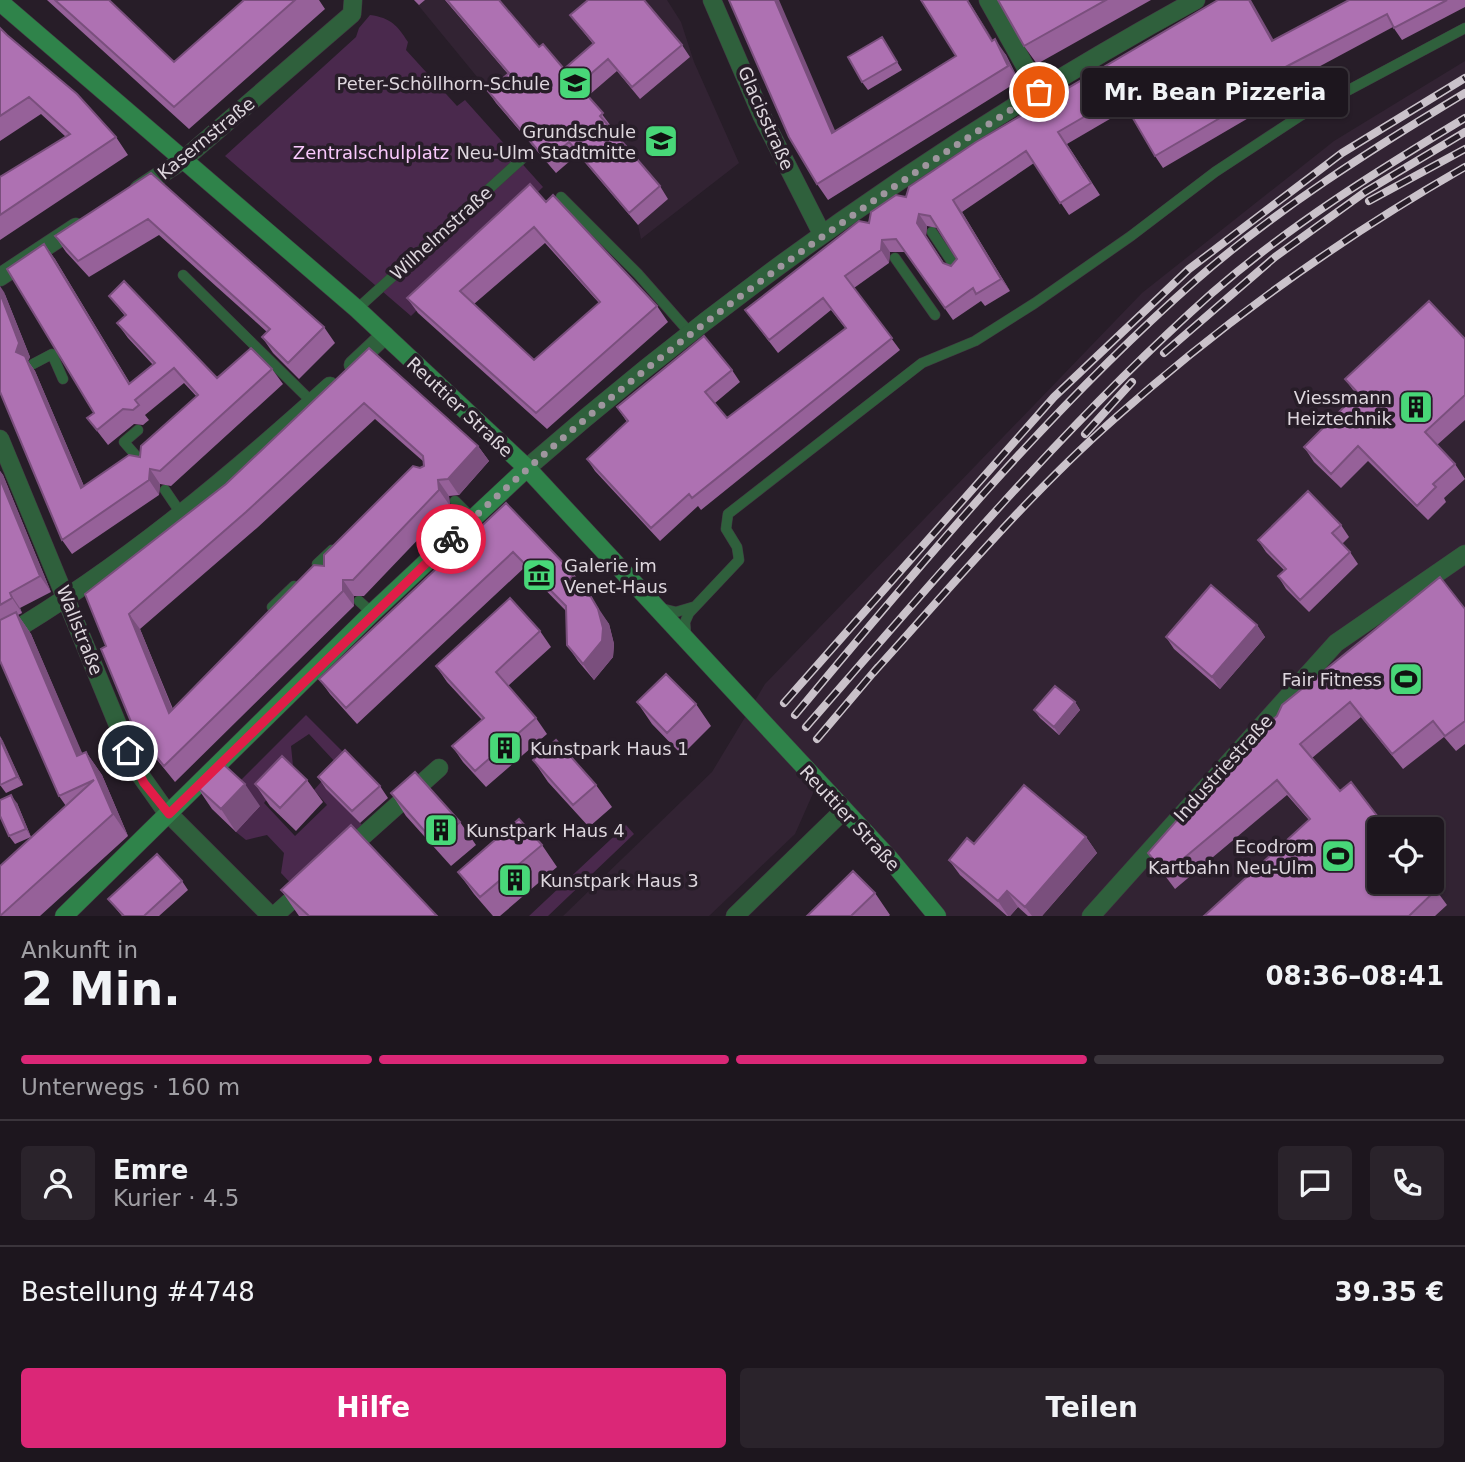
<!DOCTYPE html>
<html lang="de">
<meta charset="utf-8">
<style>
:root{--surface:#1d161e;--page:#2a232b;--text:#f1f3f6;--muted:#a09fa4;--line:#3b353c;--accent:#db2777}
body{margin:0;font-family:"DejaVu Sans",sans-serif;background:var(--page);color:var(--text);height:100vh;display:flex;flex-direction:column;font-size:26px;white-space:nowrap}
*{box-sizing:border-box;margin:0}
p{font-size:23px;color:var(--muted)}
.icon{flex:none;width:38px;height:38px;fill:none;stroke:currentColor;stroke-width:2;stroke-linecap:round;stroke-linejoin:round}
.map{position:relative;height:916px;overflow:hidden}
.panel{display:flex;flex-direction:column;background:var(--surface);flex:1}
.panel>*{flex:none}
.controls{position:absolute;left:1367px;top:817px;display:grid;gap:14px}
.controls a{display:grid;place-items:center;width:77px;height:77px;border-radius:7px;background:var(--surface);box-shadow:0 2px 5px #0004,0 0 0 2px var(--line);font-size:35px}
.pin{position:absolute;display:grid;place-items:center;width:60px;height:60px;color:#fff;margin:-30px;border:4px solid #fff;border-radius:50%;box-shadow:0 2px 7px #0007}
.courier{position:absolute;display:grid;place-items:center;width:70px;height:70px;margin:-35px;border:5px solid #e11d48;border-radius:50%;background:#fff;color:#222;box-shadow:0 2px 9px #0007}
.bubble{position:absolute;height:49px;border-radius:7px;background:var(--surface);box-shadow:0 2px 5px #0004,0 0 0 2px var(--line);font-size:23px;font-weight:800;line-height:49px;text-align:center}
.overview em{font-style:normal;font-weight:800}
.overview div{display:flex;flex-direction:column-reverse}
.overview{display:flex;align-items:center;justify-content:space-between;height:119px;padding:0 21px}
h1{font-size:46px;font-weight:800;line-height:52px}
.bar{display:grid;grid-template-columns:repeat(4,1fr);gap:10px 7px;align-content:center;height:84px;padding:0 21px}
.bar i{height:9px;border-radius:5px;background:var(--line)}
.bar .current{background:var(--accent)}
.bar p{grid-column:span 4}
.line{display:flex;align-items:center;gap:18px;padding:0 21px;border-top:2px solid var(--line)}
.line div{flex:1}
.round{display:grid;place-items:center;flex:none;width:74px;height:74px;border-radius:7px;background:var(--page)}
.cta{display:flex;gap:14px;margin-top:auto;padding:14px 21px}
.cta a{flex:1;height:80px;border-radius:7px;background:var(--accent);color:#fff;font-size:28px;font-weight:800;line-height:80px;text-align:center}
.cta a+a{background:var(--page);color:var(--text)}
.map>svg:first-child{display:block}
</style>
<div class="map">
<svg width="1465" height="916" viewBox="0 0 1465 916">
<rect width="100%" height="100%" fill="#271d28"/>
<!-- built -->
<path fill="#322333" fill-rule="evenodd" d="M414 0H667L681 22 694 62 739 163 641 239 638 225 578 155 556 173Z
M1465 61V916H937L818 782 795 834 709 916H563L712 772 765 684 1142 293 1334 141ZM1379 830H1432V882H1379Z"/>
<!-- green -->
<path fill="#4a294d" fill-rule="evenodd" d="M370 15C391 18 397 25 408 42L406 50 457 106 465 100 543 187 411 316 225 156 356 37 359 28Z
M306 715 353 762 327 789 365 828 297 890 281 873 284 853 267 835 246 840 236 832 260 806 237 784ZM309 734 337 764 314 790 327 805 295 836 264 803 293 766 291 746Z
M626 825 634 834 548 916H529Z"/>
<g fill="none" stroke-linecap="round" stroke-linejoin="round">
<!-- lane casing -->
<g stroke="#413741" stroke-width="11">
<path id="lane" d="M561 197 638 274 690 333
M932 232 958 271
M895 258 935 315
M183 275 312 402
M357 309 524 157
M33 364 52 354 63 379
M138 430 124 442 145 466
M165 490 182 515
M455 501 472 518
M317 564 332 550
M359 601 372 613
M272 607 294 586
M660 608 676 612 693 607
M686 637 685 622 689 613 739 560 737 547 726 529 728 514 922 363 975 341 1035 303 1131 236 1215 172 1300 116 1465 28"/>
</g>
<!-- street casing -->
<g stroke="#413741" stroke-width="19">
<path id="street" d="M712 0 762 116 822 234
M988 0 1039 91
M139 189 183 160 352 14 353 0
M0 277 76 227
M353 365 385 335
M0 439 136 769 165 810 271 916
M527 468C732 289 957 131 1196 0
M0 639C121 568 226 480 330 386
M344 853 439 768
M274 916 305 888
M735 916 843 811
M1091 916 1336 643 1465 554"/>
</g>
<!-- secondary casing -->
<g stroke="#413741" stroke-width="19">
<path id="secondary" d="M0 2 357 309 527 468 889 858 937 916
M64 916 372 613 527 468"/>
</g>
<!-- lane -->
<use href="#lane" stroke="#2f603c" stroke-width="10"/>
<!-- street -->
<use href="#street" stroke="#2f603c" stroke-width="18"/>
<!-- secondary -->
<use href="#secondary" stroke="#2f834a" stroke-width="18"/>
<!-- rail casing -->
<g stroke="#cac2ca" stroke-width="8">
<path id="rail" d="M1369 201 1465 149
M1164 353 1275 257 1365 192 1465 132
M1085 434 1132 382
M873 673C951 587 1026 497 1113 420 1222 323 1339 239 1465 167
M784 703 1054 397 1189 269 1342 153 1465 78
M795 715C921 564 1048 410 1196 280 1278 208 1372 149 1465 93
M806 727C936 578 1064 425 1212 293 1290 225 1377 171 1465 118
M817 739 878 667"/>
</g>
<!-- rail -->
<use href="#rail" stroke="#271d28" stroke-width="5" stroke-dasharray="16" stroke-linecap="butt"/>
</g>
<!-- wall -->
<path fill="#966199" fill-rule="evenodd" d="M47 0H109L174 62 244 0H319L325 9 189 129Z
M414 0H425L419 5Z
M445 0H499L539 47 564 69 593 44 570 15 682 45 690 57 640 99 617 71 588 96 611 126 609 127 660 186 668 199 638 225 578 154 556 173 496 103 488 91 508 74Z
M998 0H1151L1037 64 1024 46Z
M1349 0H1465V7L1402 40 1393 27 1283 86 1288 95 1163 168 1155 156 1127 109 1067 144 1100 195 1069 215 1034 163 962 212 1010 291 985 306 981 301 953 320 905 252H890L889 263 854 288 900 350 701 510 698 506 660 541 595 471 587 459 627 422 617 407 732 370 740 382 715 403 727 418 846 329 831 310 778 353 745 310 906 197 976 142 1273 40ZM927 226 937 228 957 259 951 266 944 263 926 236Z
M0 28 116 137 128 155 0 240V177L66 137 41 114 0 141Z
M882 37 902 70 868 90 862 82Z
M993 40 1006 55 1019 81 828 200 817 184 836 131Z
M151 173 324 327 335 343 299 379 273 353 262 337 267 332 159 235 89 277 66 252 55 236Z
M546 202 657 306 668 322 547 429 418 313 407 298ZM545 243 599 303 534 360 474 304Z
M44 244 55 259 130 383 153 365 128 338 117 323 125 316 109 296 217 378 272 369 283 384 171 486 160 484 159 495 72 554 62 540 4 292 30 357 28 361 35 371 84 486 140 457 197 397 184 383 145 415 149 420 143 425 134 424 108 445 87 418 94 413Z
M1465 339V420L1437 445 1455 464 1465 479 1444 498 1446 502 1428 520 1368 461 1341 488 1314 462 1304 447 1356 394 1345 379Z
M369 348 478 446 489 461 459 495 449 496 450 506 364 596H354V606L175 782 145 745 134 729 106 646 85 594 226 484ZM375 419 424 462V466L420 468 324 566 173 709 140 629 257 528Z
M0 471 3 475 51 592 20 608 22 613 18 615 31 634 82 754 86 752 102 775 128 836 40 916H0L66 806 59 796 0 661Z
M506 503 574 574 585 590 584 591 609 624 614 644 613 657 594 680 578 661 567 645 566 611 524 568 357 724 330 694 319 679Z
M1341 525 1349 537 1342 544 1350 552 1358 564 1309 612 1286 589 1278 576 1284 570 1266 552 1258 540Z
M1465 609V744L1456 751 1444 737 1403 769 1361 717 1312 758 1340 791 1436 890 1447 905 1435 916H1204L1309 820 1287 795 1175 889 1148 853Z
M1257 625 1265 637 1220 689 1174 649 1166 637Z
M540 631 551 647 508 686 536 718 547 734 486 787 463 762 452 746 482 720 447 682 436 666Z
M637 702 696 704 711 726 682 755 652 724Z
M1075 702 1080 710 1059 735 1040 718 1034 710Z
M0 736 23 785 6 793 0 785Z
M533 760 596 785 612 807 589 827 548 782Z
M318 777 380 786 388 798 360 823 326 789Z
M307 780 323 802 296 831 270 806 255 784Z
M197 787 260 806 236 832 212 809Z
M391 793 460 822 476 845 451 866 406 816Z
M17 803 31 837 15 844 9 836Z
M1086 837 1097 853 1042 916H1028L1018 907 1010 916H1007L960 875 949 860 974 844Z
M542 845 557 867 500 916H493L474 894 458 872Z
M182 881 188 890 159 916H122L108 899Z
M281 890 437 916H299Z
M875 893 890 915 889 916H807Z"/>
<!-- shaded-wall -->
<path fill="#7a4f7d" d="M775 0H779L843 149 832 133Z
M967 0H968L1003 56 995 39 1006 55 1019 81Z
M1249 0H1251L1281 53 1272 41Z
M953 200 962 212 1010 291 1001 279Z
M919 214 927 226 926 236 917 223Z
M882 240 890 252 889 263 881 250Z
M44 244 55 259 139 399 129 384Z
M0 286 4 292 30 357 28 361 35 371 91 503 81 488 16 352 0 293Z
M478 446 489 461 459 495 448 479Z
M150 469 160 484 159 495 149 480Z
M0 471 3 475 51 592 40 576 0 479Z
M438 480 449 496 450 506 439 490Z
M343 580 354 596V606L343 591Z
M10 593 20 608 22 613 12 598Z
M591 597 609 624 614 644 613 657 594 680 583 664Z
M16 612 31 634 93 778 77 756Z
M129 614 140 629 180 728 169 713Z
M1257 625 1265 637 1220 689 1212 677Z
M1075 702 1080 710 1059 735 1054 727Z
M0 736 3 741 23 785 17 777Z
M86 752 102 775 128 836 113 814Z
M245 784 260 806 236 832 221 809Z
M11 795 17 803 31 837 26 829Z
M1086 837 1097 853 1042 916H1032L1025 907Z
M1007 891 1018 907 1010 916H1008L998 901Z"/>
<!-- building -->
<path fill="#ae71b2" stroke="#7a4f7d" stroke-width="2" fill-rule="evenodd" d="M55 0H109L174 62 244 0H295L174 107Z
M447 0H499L539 47 543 44 564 69 594 43 570 15 588 0H644L682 45 632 87 608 59 578 85 603 113 600 116 660 186 629 213 569 142 547 161 488 91 509 73Z
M729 0H775L832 133 956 56 921 0H967L992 41 995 39 1008 66 817 184 789 137Z
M998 0H1106L1024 46Z
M1218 0H1249L1272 41 1349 0H1447L1394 28 1387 14 1274 73 1280 83 1155 156 1120 96 1058 132 1091 183 1060 203 1026 151 953 200 1001 279 976 294 973 288 945 308 896 239 882 240 881 250 845 276 892 338 692 498 689 494 651 528 587 459 628 421 617 407 704 336 732 370 705 392 727 418 846 328 823 298 769 340 745 310 859 221 869 223 871 212 896 195 906 197 909 187 976 142ZM919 214 930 216 957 259 951 266 943 263 917 223Z
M0 28 7 35 77 94 116 137 0 215V177L70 134 29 97 0 116Z
M882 37 897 62 862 82 848 57Z
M151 173 324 327 288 363 262 337 270 329 148 219 78 261 55 236Z
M530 184 546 202 553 195 657 306 536 413 407 298ZM534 227 600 302 534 360 460 291Z
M44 244 129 384 155 363 117 323 126 315 109 296 124 281 217 378 251 348 272 369 160 471 150 469 149 480 62 540 0 392V293L19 343 16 352 25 356 81 488 129 455 140 457 141 446 198 395 174 368 135 400 139 405 133 410 123 409 97 430 87 418 94 413 7 269Z
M1429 301 1465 339V395L1425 432 1455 464 1433 484 1436 487 1417 506 1358 446 1331 474 1304 447 1358 393 1345 379Z
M369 348 478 446 448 479 438 480 439 490 353 580H343V591L164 766 134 729 101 649 106 646 85 594 226 484ZM364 403 423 456 424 466 420 468 413 466 324 555V566L314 565 169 713 129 614 246 512Z
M0 479 40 576 10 593 12 598 0 605Z
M1308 491 1341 525 1332 533 1350 552 1300 600 1278 576 1286 569 1258 540Z
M506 503 574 574 570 579 591 597 598 609 603 628 602 641 583 664 567 645 566 606 513 552 346 708 319 679Z
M1440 577 1465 609V721L1445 736 1433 721 1392 754 1350 702 1300 744 1340 791 1351 782 1388 830H1379V882H1430L1436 890 1409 916H1204L1310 819 1277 780 1165 874 1148 853 1245 743 1277 716 1282 705Z
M1211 585 1257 625 1212 677 1166 637Z
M510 598 540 631 496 672 536 718 475 771 452 746 484 718 436 666Z
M16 612 77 756 86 752 113 814 0 916V866L94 780 59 796 0 661V620Z
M666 674 696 704 667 733 637 702Z
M1055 686 1075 702 1054 727 1034 710Z
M0 739 17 777 0 785Z
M556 740 596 785 573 805 533 760Z
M345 750 380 786 352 811 318 777Z
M282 756 307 780 280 808 255 784Z
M221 762 245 784 221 809 197 787Z
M415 772 460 822 436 844 391 793Z
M1024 785 1086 837 1025 907 1007 891 998 901 949 860 967 838 974 844Z
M11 795 26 829 9 836 0 816V800Z
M519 819 542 845 480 897 458 872Z
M351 825 437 916H309L281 890Z
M157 854 182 881 144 916H124L108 899Z
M853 871 875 893 851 916H807Z"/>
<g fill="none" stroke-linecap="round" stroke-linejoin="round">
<!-- done -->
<path stroke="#9e969e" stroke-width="7" stroke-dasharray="0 12.6" d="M451 539C630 369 830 224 1039 92"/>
<!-- route -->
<path stroke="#e11d48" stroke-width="9" d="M128 751 144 783 169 814 451 539"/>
</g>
<!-- icons -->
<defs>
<g id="school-square" transform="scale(1.75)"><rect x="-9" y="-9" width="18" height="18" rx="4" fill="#48d778" stroke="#271d28"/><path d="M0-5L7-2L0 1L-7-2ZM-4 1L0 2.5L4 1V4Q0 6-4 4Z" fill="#111"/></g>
<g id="building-square" transform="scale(1.75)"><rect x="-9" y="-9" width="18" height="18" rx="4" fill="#48d778" stroke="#271d28"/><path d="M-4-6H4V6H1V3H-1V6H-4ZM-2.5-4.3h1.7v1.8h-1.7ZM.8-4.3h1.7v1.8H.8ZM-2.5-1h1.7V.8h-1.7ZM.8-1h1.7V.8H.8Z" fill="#111"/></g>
<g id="museum-square" transform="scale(1.75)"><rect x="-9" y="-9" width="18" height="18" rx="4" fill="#48d778" stroke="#271d28"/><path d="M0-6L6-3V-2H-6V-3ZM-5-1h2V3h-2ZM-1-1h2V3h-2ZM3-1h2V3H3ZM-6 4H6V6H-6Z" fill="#111"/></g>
<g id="stadium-square" transform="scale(1.75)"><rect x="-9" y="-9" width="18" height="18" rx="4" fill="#48d778" stroke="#271d28"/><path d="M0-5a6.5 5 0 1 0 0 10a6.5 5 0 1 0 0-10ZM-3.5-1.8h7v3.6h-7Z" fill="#111"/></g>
</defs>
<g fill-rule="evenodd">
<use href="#school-square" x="575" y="83"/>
<use href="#school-square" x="661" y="141"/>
<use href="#building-square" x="1416" y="407"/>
<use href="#museum-square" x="539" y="575"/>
<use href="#stadium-square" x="1406" y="679"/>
<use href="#building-square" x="505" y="748"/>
<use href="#building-square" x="441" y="830"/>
<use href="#stadium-square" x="1338" y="856"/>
<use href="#building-square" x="515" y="880"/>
</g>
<g text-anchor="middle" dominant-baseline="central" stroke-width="7" stroke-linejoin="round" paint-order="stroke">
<!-- poi labels -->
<g font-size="18" fill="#ded7de" stroke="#271d28" text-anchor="end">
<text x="550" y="83">Peter-Schöllhorn-Schule</text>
<text x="636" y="131">Grundschule<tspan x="636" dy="21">Neu-Ulm Stadtmitte</tspan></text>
<text x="1392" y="397">Viessmann<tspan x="1392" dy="21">Heiztechnik</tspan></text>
<text x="564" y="565" text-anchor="start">Galerie im<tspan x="564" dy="21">Venet-Haus</tspan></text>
<text x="1382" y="679">Fair Fitness</text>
<text x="530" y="748" text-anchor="start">Kunstpark Haus 1</text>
<text x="466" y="830" text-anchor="start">Kunstpark Haus 4</text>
<text x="1314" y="846">Ecodrom<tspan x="1314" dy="21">Kartbahn Neu-Ulm</tspan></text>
<text x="540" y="880" text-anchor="start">Kunstpark Haus 3</text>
</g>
<!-- street labels -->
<g font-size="18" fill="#ded7de" stroke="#271d28">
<text transform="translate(766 118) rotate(66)">Glacisstraße</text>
<text transform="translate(206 138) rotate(-39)">Kasernstraße</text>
<text transform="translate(441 233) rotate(-42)">Wilhelmstraße</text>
<text transform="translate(460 407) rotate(43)">Reuttier Straße</text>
<text transform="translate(80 630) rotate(68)">Wallstraße</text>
<text transform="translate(1223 768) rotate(-48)">Industriestraße</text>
<text transform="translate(850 818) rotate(47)">Reuttier Straße</text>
</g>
<!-- park labels -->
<g font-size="18" fill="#fac9fd" stroke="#271d28">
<text x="371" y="152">Zentralschulplatz</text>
</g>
</g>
</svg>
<div class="controls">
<a><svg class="icon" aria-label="locate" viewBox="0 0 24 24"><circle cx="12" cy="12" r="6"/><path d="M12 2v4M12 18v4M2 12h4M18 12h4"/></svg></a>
</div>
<div class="pin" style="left:1039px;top:92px;background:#ea580c"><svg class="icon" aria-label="bag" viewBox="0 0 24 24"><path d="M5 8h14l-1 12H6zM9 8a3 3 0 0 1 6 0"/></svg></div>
<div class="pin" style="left:128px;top:751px;background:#1f2937"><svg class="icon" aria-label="home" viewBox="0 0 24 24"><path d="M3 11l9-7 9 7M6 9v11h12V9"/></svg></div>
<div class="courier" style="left:451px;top:539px"><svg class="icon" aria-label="bike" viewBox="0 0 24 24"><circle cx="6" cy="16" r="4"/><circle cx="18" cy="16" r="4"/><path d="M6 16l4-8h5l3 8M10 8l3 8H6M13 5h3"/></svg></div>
<div class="bubble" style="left:1082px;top:68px;width:266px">Mr. Bean Pizzeria</div>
</div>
<section class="panel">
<div class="overview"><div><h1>2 Min.</h1><p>Ankunft in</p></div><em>08:36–08:41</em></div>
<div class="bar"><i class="current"></i><i class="current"></i><i class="current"></i><i></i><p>Unterwegs · 160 m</p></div>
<div class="line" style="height:126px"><a class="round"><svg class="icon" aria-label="person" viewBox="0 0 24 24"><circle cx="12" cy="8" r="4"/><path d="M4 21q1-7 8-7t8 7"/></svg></a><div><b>Emre</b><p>Kurier · 4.5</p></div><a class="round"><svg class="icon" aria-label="chat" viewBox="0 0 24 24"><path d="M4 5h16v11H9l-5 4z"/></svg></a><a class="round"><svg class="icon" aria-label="phone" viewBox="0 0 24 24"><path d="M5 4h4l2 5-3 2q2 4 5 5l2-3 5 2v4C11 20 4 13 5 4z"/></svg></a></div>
<div class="line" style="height:91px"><div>Bestellung #4748</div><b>39.35 €</b></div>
<div class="cta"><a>Hilfe</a><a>Teilen</a></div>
</section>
